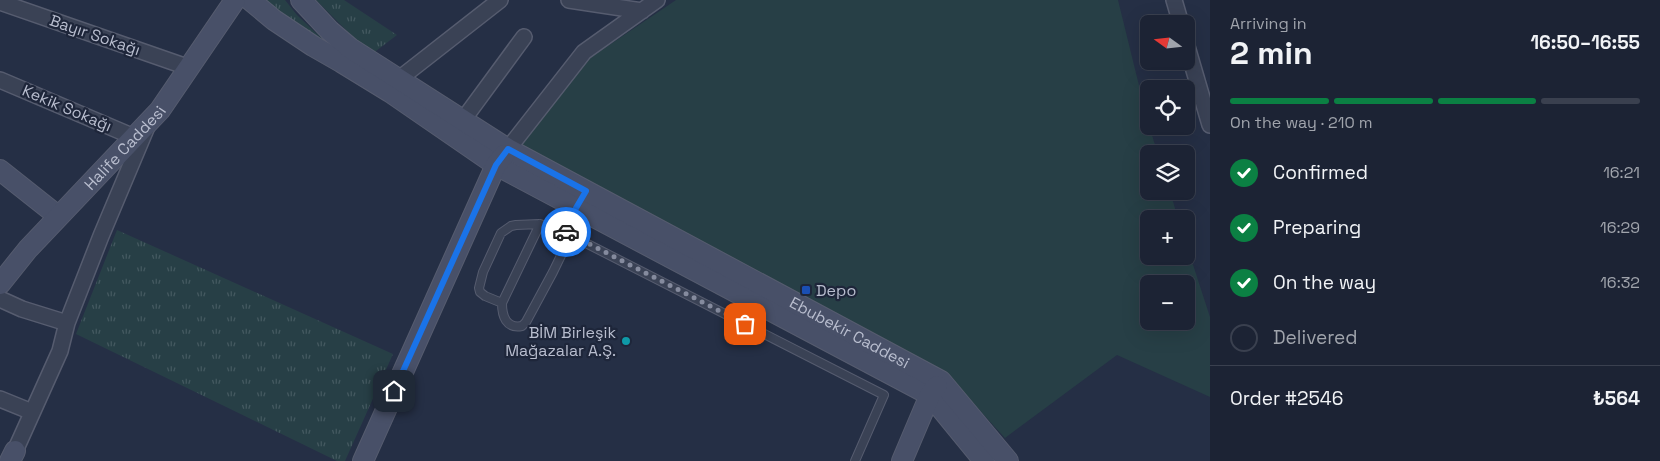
<!DOCTYPE html>
<meta charset="utf-8">
<style>
:root{--surface:#1c2334;--page:#292f40;--text:#f1f3f6;--muted:#a0a4ac;--line:#3a404f;--accent:#0b8043}
body{margin:0;font-family:"Space Grotesk",sans-serif;background:var(--page);color:var(--text);height:100vh;display:flex;flex-direction:column;font-size:19px;white-space:nowrap}
*{box-sizing:border-box;margin:0}
p{font-size:16px;color:var(--muted)}
.icon{flex:none;width:28px;height:28px;fill:none;stroke:currentColor;stroke-width:2;stroke-linecap:round;stroke-linejoin:round}
.map{position:relative;flex:1;overflow:hidden}
.sheet{display:flex;flex-direction:column;background:var(--surface);width:450px}
.sheet>*{flex:none}
.needle{width:32px;rotate:285deg}
.fabs{position:absolute;left:1140px;top:15px;display:grid;gap:10px}
.fabs a{display:grid;place-items:center;width:55px;height:55px;border-radius:8px;background:var(--surface);box-shadow:0 5px 20px #0002,0 0 0 1px var(--line);font-size:25px}
.pin{position:absolute;display:grid;place-items:center;width:42px;height:42px;color:#fff;margin:-21px;border-radius:10px;box-shadow:0 2px 8px #0006}
.courier{position:absolute;display:grid;place-items:center;width:50px;height:50px;margin:-25px;border:4px solid #1a73e8;border-radius:50%;background:#fff;color:#222;box-shadow:0 1px 6px #0007}
.headline em{font-style:normal;font-weight:700}
.headline div{display:flex;flex-direction:column-reverse}
.headline{display:flex;align-items:center;justify-content:space-between;height:85px;padding:0 20px}
h1{font-size:32px;font-weight:700;line-height:38px}
.bar{display:grid;grid-template-columns:repeat(4,1fr);gap:8px 5px;align-content:center;height:60px;padding:0 20px}
.bar i{height:6px;border-radius:4px;background:var(--line)}
.bar .on{background:var(--accent)}
.bar p{grid-column:span 4}
.line{display:flex;align-items:center;gap:12px;padding:0 20px;border-top:1px solid var(--line)}
.line div{flex:1}
ol{padding:0 20px;list-style:none}
li{display:flex;align-items:center;gap:15px;height:55px}
li p{margin-inline-start:auto}
li .icon{padding:5px;border-radius:50%;background:var(--accent);color:#fff;stroke-width:4}
li:last-child{color:var(--muted)}
li i{width:28px;height:28px;border:2px solid var(--line);border-radius:50%}
main{display:flex;flex:1;min-height:0}
.map>svg:first-child{display:block}
</style>
<main>
<div class="map">
<svg width="1210" height="461" viewBox="0 0 1210 461">
<defs>
<pattern id="grass-tufts" width="24" height="20" patternUnits="userSpaceOnUse" patternTransform="scale(1.25)"><rect width="24" height="20" fill="#273f46"/><path d="M3 7l-1-3M5 7V3M7 7l1-3M15 17l-1-3M17 17v-4M19 17l1-3" fill="none" stroke="#445960"/></pattern>
</defs>
<rect width="100%" height="100%" fill="#252f45"/>
<!-- grass -->
<path fill="url(#grass-tufts)" d="M265 0H285L297 15 331 47 260 4Z
M316 0H344L397 35 372 54 346 30Z
M117 230 393 354 345 461H337L76 334Z"/>
<!-- garden -->
<path fill="#273f46" fill-rule="evenodd" d="M676 0H1118L1149 126 1158 154H1149V191H1170L1178 219H1149V256H1186V243L1210 317V397L1117 355 1005 438 948 376 520 145 590 58ZM1149 284H1186V321H1149Z"/>
<g fill="none" stroke-linecap="round" stroke-linejoin="round">
<!-- lane casing -->
<g stroke="#565c6f" stroke-width="10">
<path id="lane" d="M575 209 566 233 884 395 855 461
M540 224 502 303C502 316 506 329 522 326L526 322 553 272 571 235
M502 303 485 296 480 292 479 288 483 272 501 233 511 226 516 225 540 224 566 233"/>
</g>
<!-- street casing -->
<g stroke="#565c6f" stroke-width="18">
<path id="street" d="M569 0 642 11
M1174 0 1181 24
M0 2 190 68
M1186 43 1210 125
M399 79 500 0
M0 80 134 137
M463 120 524 37
M508 149 584 52 657 0
M0 299 22 309 67 323
M0 399 32 412
M15 451 60 351 67 323 101 236 146 129"/>
</g>
<!-- secondary casing -->
<g stroke="#565c6f" stroke-width="22">
<g id="secondary">
<path d="M250 0 274 20 313 46 341 62 390 92 496 165 930 395 984 461"/>
<path id="s1" d="M301 0 330 31 350 48 508 149 941 381 1008 461"/>
<path d="M0 170 58 216"/>
<path id="s2" d="M0 284 28 249 160 110 235 0"/>
<path d="M10 461 15 451"/>
<path d="M363 461 496 165 504 155"/>
<path d="M902 461 930 395 937 386"/>
</g>
</g>
<!-- lane -->
<use href="#lane" stroke="#3a4255" stroke-width="8"/>
<!-- street -->
<use href="#street" stroke="#3a4255" stroke-width="15"/>
<!-- secondary -->
<use href="#secondary" stroke="#485068" stroke-width="20"/>
</g>
<g fill="none" stroke-linecap="round" stroke-linejoin="round">
<!-- done -->
<path stroke="#858b9e" stroke-width="5" stroke-dasharray="0 9" d="M566 232 745 324"/>
<!-- route -->
<path stroke="#1a73e8" stroke-width="6" d="M394 391 496 165 508 149 586 191 576 208 566 232"/>
</g>
<!-- markers -->
<rect fill="#1a4fb4" stroke="#1e263a" stroke-width="2" x="801" y="285" width="10" height="10" rx="2.5"/>
<circle fill="#0f9aa8" stroke="#1e263a" stroke-width="2" cx="626" cy="341" r="5"/>
<g text-anchor="middle" dominant-baseline="central" stroke-width="4.5" stroke-linejoin="round" paint-order="stroke">
<!-- street labels -->
<g font-size="16" fill="#b8bdce" stroke="#1e263a">
<text transform="translate(95 35) rotate(19)">Bayır Sokağı</text>
<text transform="translate(67 108) rotate(23)">Kekik Sokağı</text>
<text stroke="none"><textPath href="#s2" startOffset="185">Halife Caddesi</textPath></text>
<text stroke="none"><textPath href="#s1" startOffset="644">Ebubekir Caddesi</textPath></text>
</g>
<!-- poi labels -->
<g font-size="16" fill="#b8bdce" stroke="#1e263a" text-anchor="start">
<text x="816" y="290">Depo</text>
<text x="616" y="332" text-anchor="end">BİM Birleşik<tspan x="616" dy="18">Mağazalar A.Ş.</tspan></text>
</g>
</g>
</svg>
<div class="fabs">
<a><svg class="needle" viewBox="-14 -14 28 28"><path d="M0-13l5 13h-10z" fill="#e53935"/><path d="M0 13l5-13h-10z" fill="#a0a4ac"/></svg></a>
<a><svg class="icon" aria-label="locate" viewBox="0 0 24 24"><circle cx="12" cy="12" r="6"/><path d="M12 2v4M12 18v4M2 12h4M18 12h4"/></svg></a>
<a><svg class="icon" aria-label="layers" viewBox="0 0 24 24"><path d="M12 4l9 5-9 5-9-5zM3 14l9 5 9-5"/></svg></a>
<a>+</a>
<a>−</a>
</div>
<div class="pin" style="left:745px;top:324px;background:#ea580c"><svg class="icon" aria-label="bag" viewBox="0 0 24 24"><path d="M5 8h14l-1 12H6zM9 8a3 3 0 0 1 6 0"/></svg></div>
<div class="pin" style="left:394px;top:391px;background:#1f2937"><svg class="icon" aria-label="home" viewBox="0 0 24 24"><path d="M3 11l9-7 9 7M6 9v11h12V9"/></svg></div>
<div class="courier" style="left:566px;top:232px"><svg class="icon" aria-label="car" viewBox="0 0 24 24"><path d="M5 17H2v-5l4-1 3-4h7l3 4 3 1v5h-3M9 17h6M6 11h13"/><circle cx="7" cy="17" r="2"/><circle cx="17" cy="17" r="2"/></svg></div>
</div>
<section class="sheet">
<div class="headline"><div><h1>2 min</h1><p>Arriving in</p></div><em>16:50–16:55</em></div>
<div class="bar"><i class="on"></i><i class="on"></i><i class="on"></i><i></i><p>On the way · 210 m</p></div>
<ol>
<li><svg class="icon" aria-label="check" viewBox="0 0 24 24"><path d="M5 12l5 5 9-10"/></svg>Confirmed<p>16:21</p></li>
<li><svg class="icon" aria-label="check" viewBox="0 0 24 24"><path d="M5 12l5 5 9-10"/></svg>Preparing<p>16:29</p></li>
<li><svg class="icon" aria-label="check" viewBox="0 0 24 24"><path d="M5 12l5 5 9-10"/></svg>On the way<p>16:32</p></li>
<li><i></i>Delivered</li>
</ol>
<div class="line" style="height:65px"><div>Order #2546</div><b>₺564</b></div>
</section>
</main>
